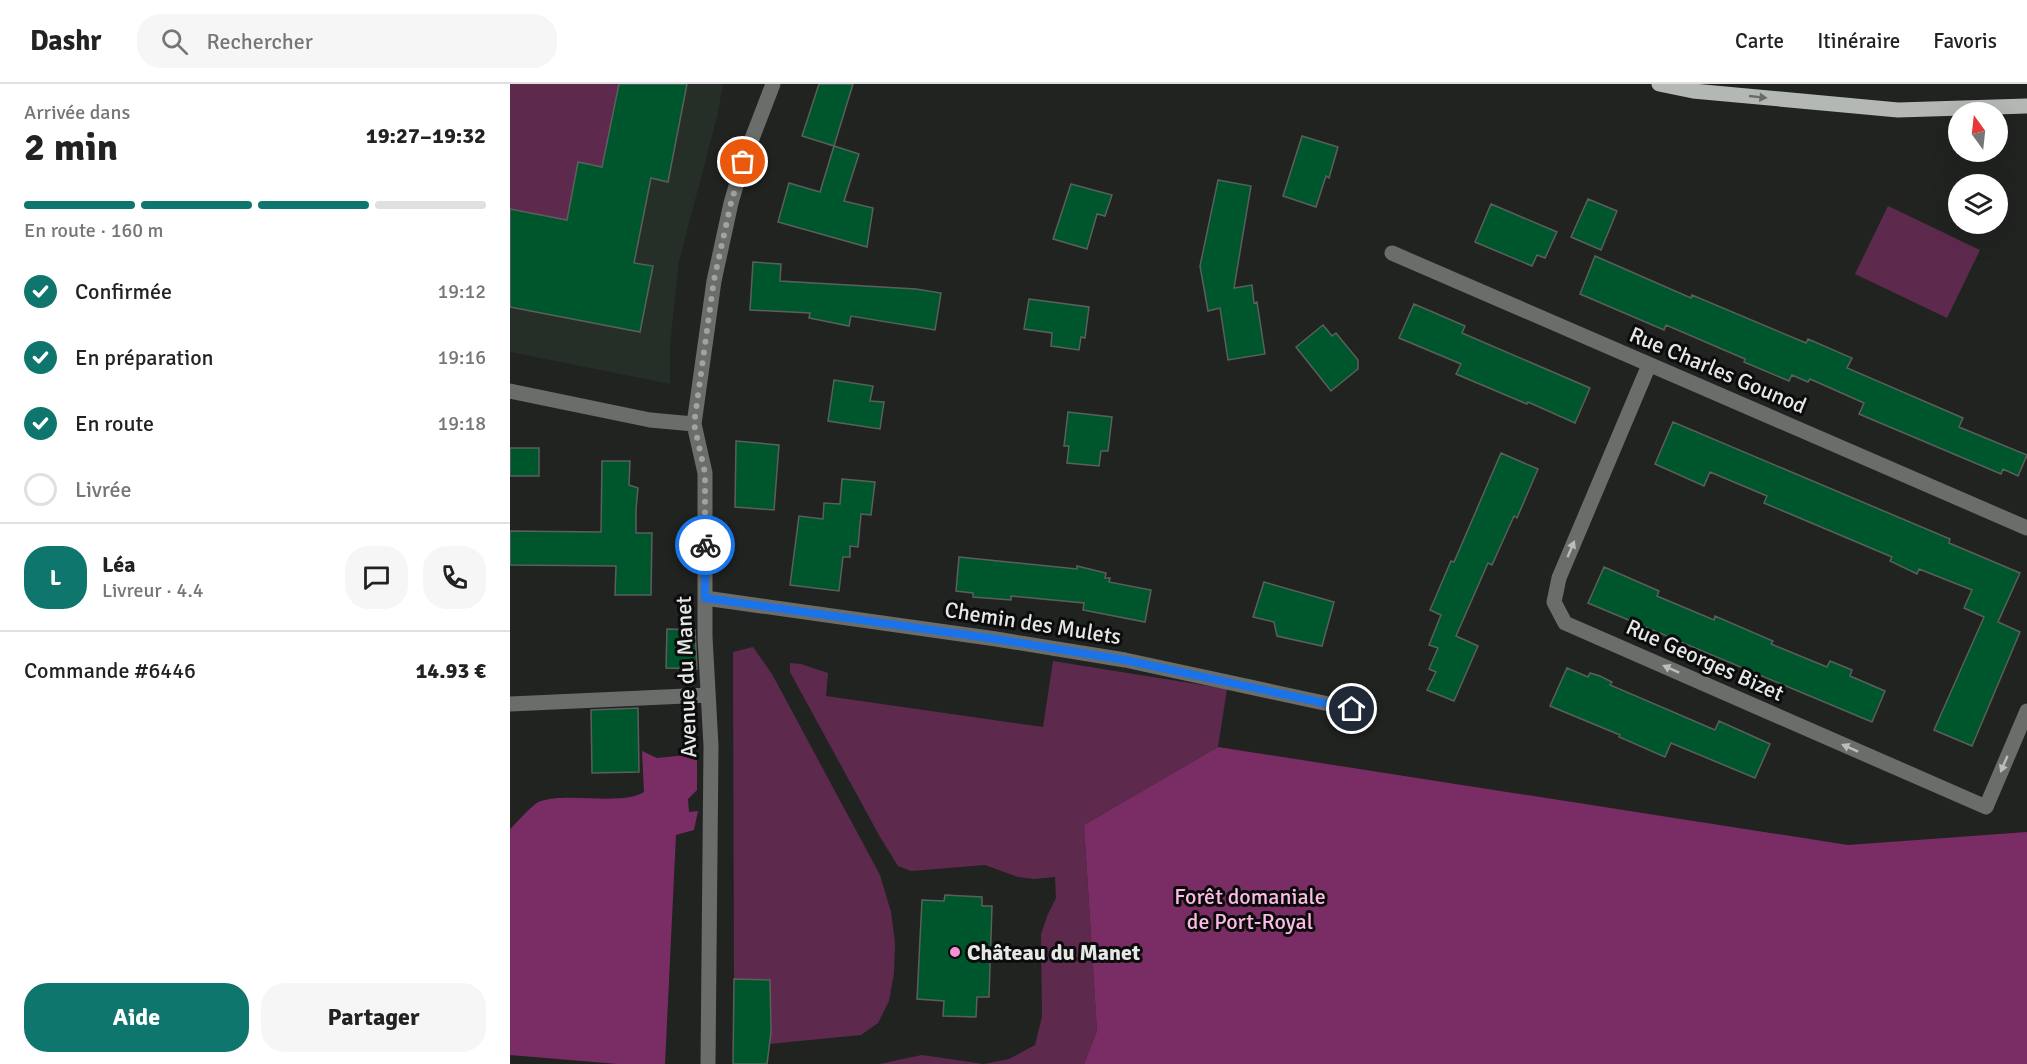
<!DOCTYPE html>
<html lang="fr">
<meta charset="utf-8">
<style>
:root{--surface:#fff;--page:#f6f6f6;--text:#222;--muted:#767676;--line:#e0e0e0;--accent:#0f766e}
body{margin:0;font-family:Signika,sans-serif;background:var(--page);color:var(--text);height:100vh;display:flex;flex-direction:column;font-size:22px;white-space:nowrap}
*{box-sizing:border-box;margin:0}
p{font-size:20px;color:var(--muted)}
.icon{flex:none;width:33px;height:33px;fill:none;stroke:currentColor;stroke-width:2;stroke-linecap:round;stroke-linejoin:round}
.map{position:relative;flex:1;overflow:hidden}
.details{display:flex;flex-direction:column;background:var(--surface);width:510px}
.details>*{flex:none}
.needle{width:39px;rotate:345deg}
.tools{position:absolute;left:1438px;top:18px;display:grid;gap:12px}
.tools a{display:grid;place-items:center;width:60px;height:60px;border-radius:50%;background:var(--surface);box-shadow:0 6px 24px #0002;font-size:30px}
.pin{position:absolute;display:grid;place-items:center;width:51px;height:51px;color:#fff;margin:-26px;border:3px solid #fff;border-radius:50%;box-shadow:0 2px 6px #0007}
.courier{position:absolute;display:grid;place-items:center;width:60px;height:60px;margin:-30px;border:4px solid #1a73e8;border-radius:50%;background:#fff;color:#222;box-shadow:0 2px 8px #0007}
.overview em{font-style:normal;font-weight:800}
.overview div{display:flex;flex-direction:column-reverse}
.overview{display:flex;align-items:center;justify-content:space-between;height:102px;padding:0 24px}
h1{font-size:39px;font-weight:800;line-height:45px}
.bar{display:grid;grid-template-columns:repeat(4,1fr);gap:9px 6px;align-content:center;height:72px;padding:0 24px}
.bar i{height:8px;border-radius:4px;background:var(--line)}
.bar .active{background:var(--accent)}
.bar p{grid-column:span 4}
.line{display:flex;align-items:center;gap:15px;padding:0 24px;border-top:2px solid var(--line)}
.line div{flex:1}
.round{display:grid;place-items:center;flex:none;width:63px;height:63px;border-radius:24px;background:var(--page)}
ol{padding:0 24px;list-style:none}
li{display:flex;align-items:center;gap:18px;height:66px}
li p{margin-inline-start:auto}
li .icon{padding:6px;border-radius:50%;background:var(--accent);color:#fff;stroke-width:4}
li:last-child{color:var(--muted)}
li i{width:33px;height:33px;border:3px solid var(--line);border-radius:50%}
.cta{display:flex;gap:12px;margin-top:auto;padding:12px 24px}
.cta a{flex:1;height:69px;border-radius:24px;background:var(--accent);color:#fff;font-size:24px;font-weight:800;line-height:69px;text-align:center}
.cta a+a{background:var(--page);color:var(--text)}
header{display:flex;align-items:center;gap:36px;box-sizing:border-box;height:84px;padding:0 30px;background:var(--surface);border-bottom:2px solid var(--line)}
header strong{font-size:28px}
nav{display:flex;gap:33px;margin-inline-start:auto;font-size:21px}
.search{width:420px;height:54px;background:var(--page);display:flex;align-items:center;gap:15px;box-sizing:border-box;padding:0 21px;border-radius:24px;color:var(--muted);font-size:22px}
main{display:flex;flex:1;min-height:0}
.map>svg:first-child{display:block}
</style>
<header>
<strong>Dashr</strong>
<div class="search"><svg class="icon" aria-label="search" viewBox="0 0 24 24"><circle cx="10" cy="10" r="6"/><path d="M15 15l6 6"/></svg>Rechercher</div>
<nav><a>Carte</a><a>Itinéraire</a><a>Favoris</a></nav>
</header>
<main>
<section class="details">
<div class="overview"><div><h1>2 min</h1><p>Arrivée dans</p></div><em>19:27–19:32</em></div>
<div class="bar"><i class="active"></i><i class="active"></i><i class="active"></i><i></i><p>En route · 160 m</p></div>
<ol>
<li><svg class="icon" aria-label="check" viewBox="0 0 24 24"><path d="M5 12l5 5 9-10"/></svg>Confirmée<p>19:12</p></li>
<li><svg class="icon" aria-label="check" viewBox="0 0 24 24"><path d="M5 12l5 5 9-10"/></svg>En préparation<p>19:16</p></li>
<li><svg class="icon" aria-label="check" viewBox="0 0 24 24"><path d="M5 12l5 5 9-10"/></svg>En route<p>19:18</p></li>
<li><i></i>Livrée</li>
</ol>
<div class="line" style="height:108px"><b class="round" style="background:var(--accent);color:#fff">L</b><div><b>Léa</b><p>Livreur · 4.4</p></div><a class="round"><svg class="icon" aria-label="chat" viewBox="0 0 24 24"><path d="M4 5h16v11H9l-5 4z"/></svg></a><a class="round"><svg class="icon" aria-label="phone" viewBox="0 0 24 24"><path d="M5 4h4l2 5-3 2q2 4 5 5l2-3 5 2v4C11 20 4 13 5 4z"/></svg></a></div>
<div class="line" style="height:78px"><div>Commande #6446</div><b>14.93 €</b></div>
<div class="cta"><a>Aide</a><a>Partager</a></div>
</section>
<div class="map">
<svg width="1517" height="980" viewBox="0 0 1517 980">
<rect width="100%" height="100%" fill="#212321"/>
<!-- built -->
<path fill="#262e28" d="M0 0H213L207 33 169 177 160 261V300L0 268Z"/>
<!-- green -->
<path fill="#5d2a4e" d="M0 0H109L92 83 67 81 57 136 0 125Z
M1378 122 1470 166 1437 234 1345 190Z
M243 563 262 590 370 791 381 828 385 858 384 889 379 917 368 939 351 951 259 960 260 896 224 895 223 568Z
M543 577 717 605 708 663 574 741 587 947 574 980H369L412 971 474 980 499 975 525 961 532 933 531 850 538 830 546 814 545 793 524 795 508 793 475 781 401 787 388 782 370 753 280 588V579L291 580 318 589 316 612 533 643Z"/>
<!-- forest -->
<path fill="#7a2d65" d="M708 663 1338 761 1517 748V980H574L587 947 574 741Z
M132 667 147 674 187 670V706L178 715 179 728 188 727 184 746 166 751 155 980H107L0 971V745C7 739 23 719 31 717 58 708 113 722 134 708Z"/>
<!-- building -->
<path fill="#00562c" stroke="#5b5f5c" stroke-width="1.5" d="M109 0H177L158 98 141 94 124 179 143 182 130 248 0 223V125L57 136 68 78 92 83Z
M309 0H343L324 62 292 52Z
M792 52 828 63 819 94 816 92 806 123 773 112Z
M324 62 349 70 334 117 363 124 357 163 268 138 279 99 310 108Z
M708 96 741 102 724 204 742 201 744 219 747 218 755 270 718 276 710 224 698 227 690 182Z
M561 100 602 111 595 132 587 130 577 165 543 155Z
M1078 115 1107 127 1091 166 1061 153Z
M981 120 1047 148 1035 174 1027 171 1022 182 965 158Z
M1085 172 1181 214 1182 211 1296 259 1298 255 1342 274 1337 284 1453 334 1449 343 1517 371 1508 392 1493 385 1491 390 1349 330 1354 319 1300 295 1298 298 1282 291 1279 297 1234 278 1235 275 1156 241 1154 246 1070 210Z
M243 178 271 180 270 197 406 205 431 209 425 246 341 232 339 242 299 234 300 229 240 226Z
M519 215 579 223 575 254 571 253 569 266 541 262 542 249 514 245Z
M904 220 955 242 952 249 1080 304 1065 339 1018 318 1017 320 946 290 951 280 889 254Z
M813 241 822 252 826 249 848 276V285L821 307 786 263Z
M324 296 363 302 360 317 374 318 370 345 318 337Z
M558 328 602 333 598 367H591L589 382 557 379 559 362H554Z
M1163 338 1440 455 1439 459 1510 489 1488 538 1510 548 1462 662 1424 646 1474 533 1454 524 1462 506 1409 485 1407 490 1380 477 1382 473 1254 419 1257 412 1200 388 1194 402 1145 380Z
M226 357 269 361 264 426 225 423Z
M0 364H29V392H0Z
M991 369 1028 385 1007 434 1004 432 982 481 978 479 946 552 968 562 944 617 917 606 926 588 919 585 928 564 919 561 931 531 920 526 941 477 944 478Z
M92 377H120L119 401 128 404 126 425V449H142L141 511H105L106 482 0 481V447L91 448Z
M332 395 365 398 361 431 351 430 348 463 340 462V473H333L329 507 280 501 289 432 313 435 314 419 330 420Z
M449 473 567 485V482L596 489 595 494H600L599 498 641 506 635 538 573 526 574 519 501 512V516L463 513V509L446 507Z
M1094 483 1149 507 1147 512 1204 536 1205 532 1263 557 1261 560 1317 583 1320 577 1342 586 1340 592 1375 607 1362 638 1078 519Z
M754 498 824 518 812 562 767 552 764 538 743 533Z
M157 545 185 546 187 585 156 584Z
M1057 584 1078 593 1080 589 1090 592 1102 598 1100 601 1205 646 1209 637 1260 660 1245 694 1161 659 1155 673 1109 653 1110 651 1040 622Z
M128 624 129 688 82 689 81 626Z
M435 811 472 813V822H482L479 913H467L466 933 433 932 434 917 407 915 412 816 434 817Z
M224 895 260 896 261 948 257 980H223Z"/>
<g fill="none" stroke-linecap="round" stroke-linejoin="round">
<!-- minor -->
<path stroke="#6b6d6b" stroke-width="15" d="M882 169 1517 444
M1139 281 1049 494 1044 518 1055 539 1476 723 1517 627
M0 307 140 336 184 340
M195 514 486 555 615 576 842 625
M0 620 198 611
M198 980 201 662 195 553V389L184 340 204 197 221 119 233 78 263 0"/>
<!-- major -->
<path stroke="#b4b8b5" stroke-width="15" d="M1149 0 1183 7 1388 26 1517 22"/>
</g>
<!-- one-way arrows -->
<defs><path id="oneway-solid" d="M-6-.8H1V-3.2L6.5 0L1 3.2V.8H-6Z" transform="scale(1.5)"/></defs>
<use fill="#686b68" href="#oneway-solid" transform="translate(1248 13) rotate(6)"/>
<g fill="#bbbdbc">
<use href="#oneway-solid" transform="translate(1061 465) rotate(-67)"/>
<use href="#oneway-solid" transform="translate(1161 585) rotate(-156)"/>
<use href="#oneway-solid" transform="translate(1340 664) rotate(-156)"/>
<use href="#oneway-solid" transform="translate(1494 680) rotate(113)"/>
</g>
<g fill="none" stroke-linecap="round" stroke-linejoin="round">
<!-- done -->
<path stroke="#a1a3a2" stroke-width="6" stroke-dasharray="0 10.8" d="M195 461V389L184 340 204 196 221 119 233 78"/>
<!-- route -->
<path stroke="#1a73e8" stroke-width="8" d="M195 461V514L486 555 615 576 842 625"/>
</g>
<!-- markers -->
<circle fill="#f491d4" stroke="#0b0c0b" stroke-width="2" cx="445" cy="868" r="6"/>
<g text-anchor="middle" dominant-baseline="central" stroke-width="6" stroke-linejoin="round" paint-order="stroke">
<!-- street labels -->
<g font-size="22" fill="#e6e8e7" stroke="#0b0c0b">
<text transform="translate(1208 286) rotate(23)">Rue Charles Gounod</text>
<text transform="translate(523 539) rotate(9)">Chemin des Mulets</text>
<text transform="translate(1195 576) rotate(24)">Rue Georges Bizet</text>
<text transform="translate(176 593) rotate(-92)">Avenue du Manet</text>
</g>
<!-- park labels -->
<g font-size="22" fill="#fdbbe6" stroke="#0b0c0b">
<text x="740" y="812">Forêt domaniale<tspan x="740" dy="25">de Port-Royal</tspan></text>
</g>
<!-- poi labels -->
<g font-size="22" font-weight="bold" fill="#e6e8e7" stroke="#0b0c0b" text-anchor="start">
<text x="457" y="868">Château du Manet</text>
</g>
</g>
</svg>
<div class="tools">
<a><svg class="needle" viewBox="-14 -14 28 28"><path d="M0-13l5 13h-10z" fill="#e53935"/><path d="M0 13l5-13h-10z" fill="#767676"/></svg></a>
<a><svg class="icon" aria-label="layers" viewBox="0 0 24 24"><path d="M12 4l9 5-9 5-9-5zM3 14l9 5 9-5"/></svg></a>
</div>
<div class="pin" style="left:233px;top:78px;background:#ea580c"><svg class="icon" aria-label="bag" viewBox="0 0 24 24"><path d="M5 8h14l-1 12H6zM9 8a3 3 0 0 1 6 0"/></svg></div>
<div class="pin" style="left:842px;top:625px;background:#1f2937"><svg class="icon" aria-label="home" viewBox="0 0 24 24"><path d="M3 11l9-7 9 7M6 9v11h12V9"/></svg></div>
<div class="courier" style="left:195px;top:461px"><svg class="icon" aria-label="bike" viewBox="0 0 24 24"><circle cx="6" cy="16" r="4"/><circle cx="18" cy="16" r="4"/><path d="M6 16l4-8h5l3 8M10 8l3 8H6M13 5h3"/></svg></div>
</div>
</main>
